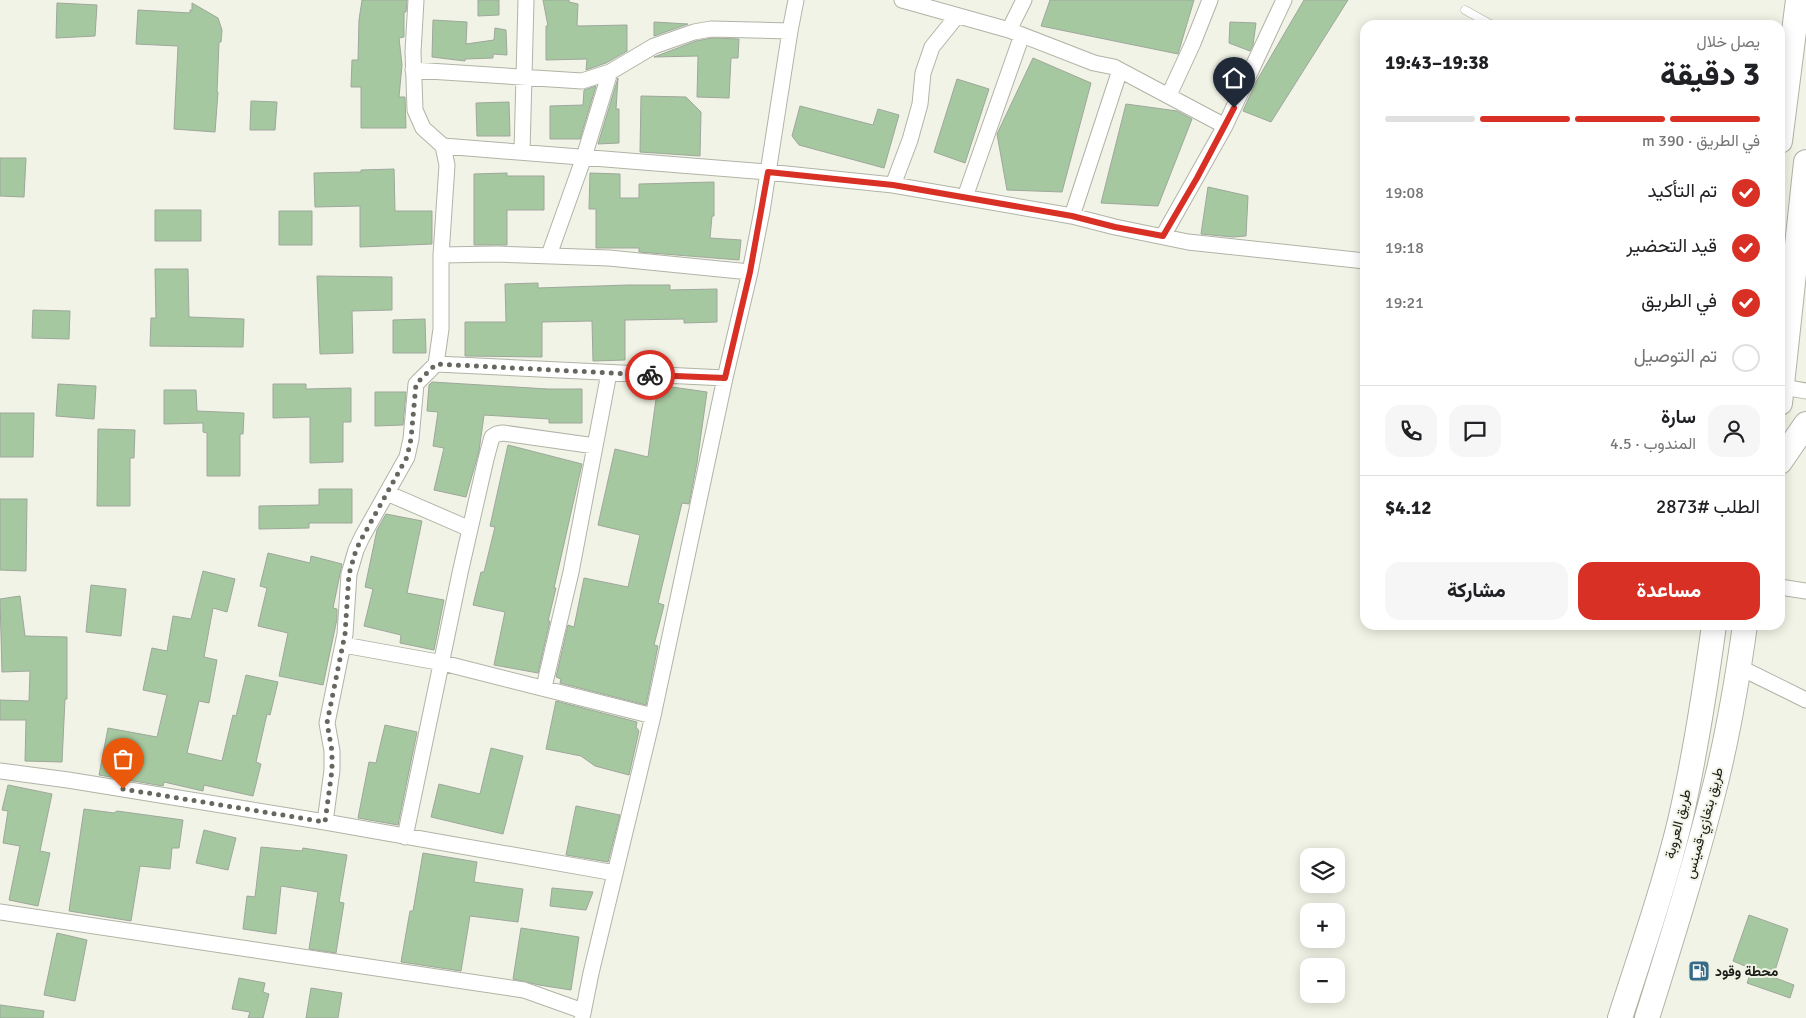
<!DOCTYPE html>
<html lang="ar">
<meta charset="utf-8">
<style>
:root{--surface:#fff;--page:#f6f6f6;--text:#202124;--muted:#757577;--line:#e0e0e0;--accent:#d93025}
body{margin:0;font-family:Signika,Vazirmatn,sans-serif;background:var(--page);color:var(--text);direction:rtl;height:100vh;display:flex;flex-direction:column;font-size:19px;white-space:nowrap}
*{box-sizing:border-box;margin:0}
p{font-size:16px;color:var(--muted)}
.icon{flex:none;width:28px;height:28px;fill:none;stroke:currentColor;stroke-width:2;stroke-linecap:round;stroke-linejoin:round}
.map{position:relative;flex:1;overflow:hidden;direction:ltr}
.drawer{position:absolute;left:1360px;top:20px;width:425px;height:610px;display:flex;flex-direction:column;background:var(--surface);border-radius:15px;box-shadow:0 2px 12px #0003;direction:rtl}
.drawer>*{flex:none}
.buttons{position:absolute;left:1300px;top:848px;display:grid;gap:10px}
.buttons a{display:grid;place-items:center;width:45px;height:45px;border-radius:10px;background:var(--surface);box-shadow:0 2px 12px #0003;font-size:25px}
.pin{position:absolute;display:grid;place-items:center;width:42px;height:42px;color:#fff;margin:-51px -21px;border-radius:50% 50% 50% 0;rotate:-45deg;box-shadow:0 0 5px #0007}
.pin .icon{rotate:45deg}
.courier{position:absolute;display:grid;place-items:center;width:50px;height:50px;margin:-25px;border:4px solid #d93025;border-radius:50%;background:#fff;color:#222;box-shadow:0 1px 6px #0007}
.headline em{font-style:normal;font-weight:800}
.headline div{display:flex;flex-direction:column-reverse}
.headline{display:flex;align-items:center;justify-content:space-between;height:85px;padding:0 25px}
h1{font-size:32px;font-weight:800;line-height:38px}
.bar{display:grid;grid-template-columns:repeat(4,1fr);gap:8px 5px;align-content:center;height:60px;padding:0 25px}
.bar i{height:6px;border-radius:4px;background:var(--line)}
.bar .current{background:var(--accent)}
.bar p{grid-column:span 4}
.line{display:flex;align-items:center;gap:12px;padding:0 25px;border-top:1px solid var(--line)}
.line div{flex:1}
.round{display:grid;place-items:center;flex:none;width:52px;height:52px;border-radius:15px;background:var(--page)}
ol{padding:0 25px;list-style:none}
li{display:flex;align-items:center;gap:15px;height:55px}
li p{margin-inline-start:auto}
li .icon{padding:5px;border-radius:50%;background:var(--accent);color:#fff;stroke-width:4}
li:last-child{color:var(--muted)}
li i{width:28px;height:28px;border:2px solid var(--line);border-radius:50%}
.button{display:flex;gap:10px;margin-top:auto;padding:10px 25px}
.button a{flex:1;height:58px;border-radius:15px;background:var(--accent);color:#fff;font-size:20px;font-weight:800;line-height:58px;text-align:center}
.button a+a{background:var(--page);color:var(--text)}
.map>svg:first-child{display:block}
</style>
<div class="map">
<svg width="1806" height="1018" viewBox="0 0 1806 1018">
<rect width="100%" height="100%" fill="#f0f3e5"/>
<!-- building -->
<path fill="#a6c8a0" stroke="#9ea79c" d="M362 0H407L406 12H404V37L399 38 402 65 399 97H405L406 128H361V87H351L352 60H358L359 20Z
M478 0H499V15L478 16Z
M543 0H569V2L578 4 577 25 579 26 627 25V51L606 63 586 70 587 59 546 60V26H548Z
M1050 0H1194L1178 54 1041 26Z
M1304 0H1348L1271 122 1243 111 1256 82Z
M57 3 97 5 95 36 56 38Z
M192 3 218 18 222 30 221 42H219L217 92H218L215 132 174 129 178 46 136 44 138 10 190 13V10H192Z
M433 20 467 22 466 44 494 40 495 28 506 30 507 55 493 54V58L465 59V61L432 57Z
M654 22 688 24 654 36Z
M1230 22 1256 23 1253 45 1250 51 1229 43Z
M712 38 739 39 738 58H731L729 98 697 97 698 56 654 57 696 41Z
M1033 58 1091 83 1062 192 1007 190 997 134Z
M618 78 616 109H619V143L598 144Z
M957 79 989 89 965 163 934 152Z
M596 86 580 139H550V106L583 105 584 90Z
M641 96 686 97 701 112 700 156 640 152Z
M251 101 277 102 275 130H250Z
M509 102 510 136H477L476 103Z
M1126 104 1177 111 1192 119 1158 206 1101 203Z
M800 106 873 125 878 109 899 115 884 168 799 145 792 136Z
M0 158H26L24 197 0 196Z
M394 169 395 211H432V244L360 247V206L315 207 314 173 361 172V170Z
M507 173V176H544V210H507V245H474V174Z
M590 173 620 174V198H639V184L714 182V216H712L710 238 741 240 739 260 639 252V248H596V209H589Z
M1208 187 1248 196 1246 236 1233 237 1201 234Z
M155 210H201V241H155Z
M279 211H312V245H279Z
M155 269H188L189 317 244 319 243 347 150 346 151 318H156Z
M317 276 392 277V310L352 311 353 353 320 354Z
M538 283V288L628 285H670V290L717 289V322L684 323V319L625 320V360L593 361 592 321 542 322V357L465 356V322H506L505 284Z
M33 310 70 311 69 339 32 338Z
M425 319 426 353H393V320Z
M432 382 548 389H582V423H549V419L484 415 479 451 466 497 434 490 444 448 433 446 438 412 427 411 429 385Z
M58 384 96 386 94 419 56 416Z
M273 384H306V389L351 388V422H343V462L310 463V417L273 418Z
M658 385 707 392 697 463 689 504 682 503 658 603 664 605 654 645 658 646 646 705 560 683 561 679 556 677 568 625 574 627 584 578 628 587 640 535 598 525 615 449 648 457Z
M164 390H196L197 411 244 413 243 434H240V476H207V433L203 432V423L164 424Z
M375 392H406L403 425 375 426Z
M0 413H34L33 457H0Z
M98 429 135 430 134 458H130V506H97Z
M508 445 582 464 554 588H556L548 621H550L538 673 494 665 505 612 473 605 481 572H484L495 527 490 526Z
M319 489H352V523H309V528L259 529V506L319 505Z
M0 499H27L26 571 0 570Z
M386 514 422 521 407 593 444 600 434 650 400 643 401 635 364 626 373 589 365 587 377 530Z
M268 553 310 563 311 556 342 564 333 608 337 609V619L323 685 279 676 288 633 258 626 267 588 260 586Z
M203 571 235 579 227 612 213 608 204 657 217 660 209 703 199 701 187 753 222 761 233 715 236 716 246 675 278 682 270 715 267 714 256 762 261 764 253 796 204 785 203 791 164 782 163 786 99 775 108 728 157 737 167 695 143 690 152 648 167 651 173 616 191 619Z
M91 585 126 589 121 636 86 632Z
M20 596 25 636 67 637V699H65L62 762 25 761 26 720H0V700L29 701 30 671 2 672 0 599Z
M556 701 637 722 636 727 639 731 629 775 595 766 581 756 546 749Z
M385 725 417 732 398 825 358 818 369 762 376 763Z
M491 748 523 756 503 834 431 817 439 784 480 794Z
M8 785 52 794 40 851 50 853 38 906 9 900 20 846 3 843 8 811 2 810Z
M576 806 620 815 608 862 566 855Z
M84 809 114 813 117 811 183 820 179 848H172L170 869 140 866 131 921 69 911Z
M204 830 236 838 228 870 196 863Z
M261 847 302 851 303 848 347 855 339 902 344 903 336 953 309 949 318 892 281 886 276 934 243 929 247 896 255 897Z
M423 853 477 862 474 882 523 889 518 922 470 916 461 971 401 962 410 911H413Z
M552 888 593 892 586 910 550 906Z
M1749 915 1788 929 1773 977 1794 985 1790 998 1747 983 1752 969 1733 961Z
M521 928 579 937 571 990 539 985 513 979Z
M57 933 87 940 75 1001 44 995Z
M239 978 265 983 263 992 269 994 263 1018H248L250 1012 232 1009Z
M311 988 342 993 338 1018H306Z
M0 1005 44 1011 43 1018H0Z"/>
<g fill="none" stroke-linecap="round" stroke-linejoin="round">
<!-- service casing -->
<g stroke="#b0b4a6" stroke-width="9">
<path id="service" d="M1465 10 1492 25"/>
</g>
<!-- minor casing -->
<g stroke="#b0b4a6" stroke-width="17">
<path id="minor" d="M416 0 413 52 415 110 423 128 443 146 447 165 441 255
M902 0 1009 30 1094 63 1114 67 1225 126
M1009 30 1024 0
M413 70 582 81 610 72 654 46 694 32 711 29 790 31
M1169 95 1193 43 1210 0
M443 146 767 172 893 185 1072 216 1115 227 1188 242 1365 261
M522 152 526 0
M893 185 910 140 920 104 923 73 932 47 957 16
M965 197 1022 35
M1072 216 1120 70
M1163 236 1225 126 1284 0
M549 255 584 157 610 72
M436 364 725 378
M1783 387 1806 391
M387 493 470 529
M1780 587 1806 591
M344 645 443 663 653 716
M1739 667 1806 700
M544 687 571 572 609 373
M0 771 68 780 325 822 615 873
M325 822 332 770V751L327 723 345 634 349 574 356 550 362 537 407 457 411 439 416 384 436 364 441 329V255L497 254 609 258 750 272
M405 837 460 573 486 459 492 437 497 434 503 433 595 446
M0 912 524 990 583 1011
M582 1018 591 973 653 716 725 378 750 272 762 211 790 31 796 0"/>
</g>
<!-- primary casing -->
<g stroke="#b0b4a6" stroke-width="26">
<path id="primary" d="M1780 141 1798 0
M1780 403 1806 162
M1780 462 1806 424
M1620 1018C1641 953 1664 887 1680 821 1695 756 1705 691 1714 625
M1647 1018C1672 938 1697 859 1717 778 1729 728 1738 675 1745 625"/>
</g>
<!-- service -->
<use href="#service" stroke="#fff" stroke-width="8"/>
<!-- minor -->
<use href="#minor" stroke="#fff" stroke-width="15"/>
<!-- primary -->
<use href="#primary" stroke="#fff" stroke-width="24"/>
</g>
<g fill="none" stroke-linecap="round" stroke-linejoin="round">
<!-- done -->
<path stroke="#66675f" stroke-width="5" stroke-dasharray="0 9" d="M123 789 325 822 332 770V751L327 723 345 634 349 574 356 550 362 538 407 457 411 439 416 384 436 364 650 375"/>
<!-- route -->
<path stroke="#d93025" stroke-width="6" d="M650 375 725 378 750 272 768 172 893 185 1072 216 1115 227 1163 236 1197 178 1234 108"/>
</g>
<!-- icons -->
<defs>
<g id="fuel-square" transform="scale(1.125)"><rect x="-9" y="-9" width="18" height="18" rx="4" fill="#356b86" stroke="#f0f3e5"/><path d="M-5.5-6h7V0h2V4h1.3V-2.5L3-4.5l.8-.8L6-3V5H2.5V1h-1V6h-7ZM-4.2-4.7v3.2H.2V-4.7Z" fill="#fff"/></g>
</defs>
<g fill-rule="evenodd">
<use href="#fuel-square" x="1699" y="971"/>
</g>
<g text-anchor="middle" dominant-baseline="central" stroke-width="4" stroke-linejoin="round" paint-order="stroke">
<!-- street labels -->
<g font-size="14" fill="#1b1c17" stroke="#f0f3e5">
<text transform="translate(1704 823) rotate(-75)">طريق بنغازي-قمينس</text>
<text transform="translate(1678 824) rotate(-76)">طريق العروبة</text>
</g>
<!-- poi labels -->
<g font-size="14" font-weight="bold" fill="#1b1c17" stroke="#f0f3e5" text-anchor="start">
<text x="1715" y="971">محطة وقود</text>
</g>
</g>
</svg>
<div class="buttons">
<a><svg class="icon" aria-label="layers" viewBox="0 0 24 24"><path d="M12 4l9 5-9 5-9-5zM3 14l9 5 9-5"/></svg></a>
<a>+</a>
<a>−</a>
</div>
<div class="pin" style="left:123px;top:789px;background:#ea580c"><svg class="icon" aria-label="bag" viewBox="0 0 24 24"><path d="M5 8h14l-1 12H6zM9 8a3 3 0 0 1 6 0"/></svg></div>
<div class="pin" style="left:1234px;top:108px;background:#1f2937"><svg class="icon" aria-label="home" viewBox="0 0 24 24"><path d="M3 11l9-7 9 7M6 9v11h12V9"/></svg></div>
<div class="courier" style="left:650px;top:375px"><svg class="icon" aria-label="bike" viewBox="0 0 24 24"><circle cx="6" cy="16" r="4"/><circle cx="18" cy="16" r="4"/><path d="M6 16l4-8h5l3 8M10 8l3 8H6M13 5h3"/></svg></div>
<section class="drawer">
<div class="headline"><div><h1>3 دقيقة</h1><p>يصل خلال</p></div><em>19:38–19:43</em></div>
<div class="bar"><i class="current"></i><i class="current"></i><i class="current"></i><i></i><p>في الطريق · 390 m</p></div>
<ol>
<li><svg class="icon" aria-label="check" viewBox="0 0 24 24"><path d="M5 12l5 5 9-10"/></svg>تم التأكيد<p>19:08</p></li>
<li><svg class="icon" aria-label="check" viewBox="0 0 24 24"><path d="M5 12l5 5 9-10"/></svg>قيد التحضير<p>19:18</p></li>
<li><svg class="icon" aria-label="check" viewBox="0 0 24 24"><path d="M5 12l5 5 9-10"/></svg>في الطريق<p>19:21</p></li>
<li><i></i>تم التوصيل</li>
</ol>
<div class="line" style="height:90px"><a class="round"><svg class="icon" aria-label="person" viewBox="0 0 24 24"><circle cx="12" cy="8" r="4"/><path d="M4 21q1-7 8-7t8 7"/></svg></a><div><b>سارة</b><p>المندوب · 4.5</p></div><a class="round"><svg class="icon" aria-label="chat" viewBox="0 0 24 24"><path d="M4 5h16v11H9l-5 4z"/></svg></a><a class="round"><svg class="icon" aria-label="phone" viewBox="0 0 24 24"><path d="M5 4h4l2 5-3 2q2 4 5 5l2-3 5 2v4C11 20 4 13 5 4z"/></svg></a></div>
<div class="line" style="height:65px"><div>الطلب #2873</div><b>$4.12</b></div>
<div class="button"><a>مساعدة</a><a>مشاركة</a></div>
</section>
</div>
